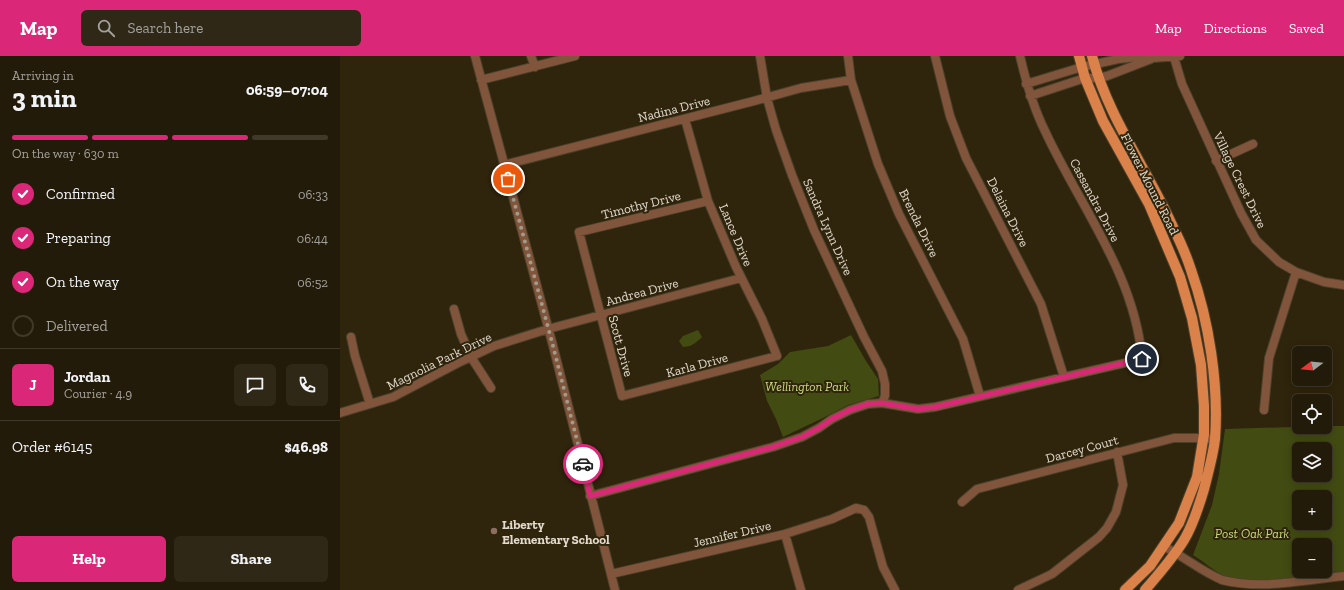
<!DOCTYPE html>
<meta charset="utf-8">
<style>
:root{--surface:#231b09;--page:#2f2817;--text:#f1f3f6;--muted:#a3a19c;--line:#40392a;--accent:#db2777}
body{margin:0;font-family:"Zilla Slab",serif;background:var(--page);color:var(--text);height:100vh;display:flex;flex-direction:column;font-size:15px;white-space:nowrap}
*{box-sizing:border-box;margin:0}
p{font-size:13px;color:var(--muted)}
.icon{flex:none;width:22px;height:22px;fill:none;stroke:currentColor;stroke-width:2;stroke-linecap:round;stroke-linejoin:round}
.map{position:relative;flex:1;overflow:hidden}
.details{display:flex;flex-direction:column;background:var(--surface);width:340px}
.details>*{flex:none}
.needle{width:26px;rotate:254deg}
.fabs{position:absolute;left:952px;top:290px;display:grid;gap:8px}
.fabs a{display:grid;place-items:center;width:40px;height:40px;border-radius:6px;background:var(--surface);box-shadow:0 2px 10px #0003,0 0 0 1px var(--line);font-size:20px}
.pin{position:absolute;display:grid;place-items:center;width:34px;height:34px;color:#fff;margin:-17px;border:2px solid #fff;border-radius:50%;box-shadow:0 1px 4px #0007}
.courier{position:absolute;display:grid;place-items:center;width:40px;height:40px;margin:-20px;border:3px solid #db2777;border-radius:50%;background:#fff;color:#222;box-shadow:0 1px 5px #0007}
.headline em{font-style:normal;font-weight:700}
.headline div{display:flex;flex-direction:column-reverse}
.headline{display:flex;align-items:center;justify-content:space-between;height:68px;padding:0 12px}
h1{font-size:26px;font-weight:700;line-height:30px}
.bar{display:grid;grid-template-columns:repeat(4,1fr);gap:6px 4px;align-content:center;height:48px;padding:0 12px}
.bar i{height:5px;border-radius:3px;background:var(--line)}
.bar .active{background:var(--accent)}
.bar p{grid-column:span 4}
.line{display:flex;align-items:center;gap:10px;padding:0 12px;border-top:1px solid var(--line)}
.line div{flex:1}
.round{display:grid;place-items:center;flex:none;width:42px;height:42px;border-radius:6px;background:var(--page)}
ol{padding:0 12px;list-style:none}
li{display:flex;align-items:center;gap:12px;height:44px}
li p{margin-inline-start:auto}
li .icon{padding:4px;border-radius:50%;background:var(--accent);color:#fff;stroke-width:4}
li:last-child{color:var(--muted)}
li i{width:22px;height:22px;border:2px solid var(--line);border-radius:50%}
.primary-button{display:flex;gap:8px;margin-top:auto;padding:8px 12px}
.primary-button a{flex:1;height:46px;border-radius:6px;background:var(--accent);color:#fff;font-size:16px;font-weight:700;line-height:46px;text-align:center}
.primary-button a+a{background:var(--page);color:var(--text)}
header{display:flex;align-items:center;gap:24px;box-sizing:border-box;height:56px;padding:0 20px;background:var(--accent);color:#fff}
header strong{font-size:19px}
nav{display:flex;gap:22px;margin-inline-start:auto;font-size:14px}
.search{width:280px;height:36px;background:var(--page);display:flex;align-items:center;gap:10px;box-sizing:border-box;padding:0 14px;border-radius:6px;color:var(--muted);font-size:15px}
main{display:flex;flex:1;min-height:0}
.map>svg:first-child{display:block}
</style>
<header>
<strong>Map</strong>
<div class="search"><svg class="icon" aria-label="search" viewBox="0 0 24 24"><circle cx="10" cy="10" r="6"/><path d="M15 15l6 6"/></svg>Search here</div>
<nav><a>Map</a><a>Directions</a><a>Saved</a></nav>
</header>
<main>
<section class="details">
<div class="headline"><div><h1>3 min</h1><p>Arriving in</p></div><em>06:59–07:04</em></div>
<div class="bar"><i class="active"></i><i class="active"></i><i class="active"></i><i></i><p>On the way · 630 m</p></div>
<ol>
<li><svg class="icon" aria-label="check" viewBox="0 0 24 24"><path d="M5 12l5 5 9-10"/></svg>Confirmed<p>06:33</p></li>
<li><svg class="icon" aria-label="check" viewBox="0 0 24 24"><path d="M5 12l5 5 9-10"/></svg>Preparing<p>06:44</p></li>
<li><svg class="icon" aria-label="check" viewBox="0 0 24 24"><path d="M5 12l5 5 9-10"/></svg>On the way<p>06:52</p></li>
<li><i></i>Delivered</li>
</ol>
<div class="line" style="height:72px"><b class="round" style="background:var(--accent);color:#fff">J</b><div><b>Jordan</b><p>Courier · 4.9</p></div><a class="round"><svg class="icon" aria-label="chat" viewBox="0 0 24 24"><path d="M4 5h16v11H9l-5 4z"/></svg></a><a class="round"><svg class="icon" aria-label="phone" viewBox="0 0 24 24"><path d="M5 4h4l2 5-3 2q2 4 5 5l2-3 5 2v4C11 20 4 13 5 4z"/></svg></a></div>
<div class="line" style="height:52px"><div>Order #6145</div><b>$46.98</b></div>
<div class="primary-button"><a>Help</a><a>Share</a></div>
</section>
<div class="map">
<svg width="1004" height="534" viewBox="0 0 1004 534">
<rect width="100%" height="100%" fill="#2f240c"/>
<!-- green -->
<path fill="#424b12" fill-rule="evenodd" d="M358 274 362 281C356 287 351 291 343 291L339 285 343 280Z
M511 279 526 305 538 323 539 340 508 349 483 362 443 381 436 363 427 345 420 319 438 308 450 296 488 290Z
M985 370H1004V516C971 521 915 534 884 520 874 515 863 505 853 499L872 449 879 418 885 373ZM959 393H985V419H959ZM959 441H985V467H959ZM959 489H985V515H959Z"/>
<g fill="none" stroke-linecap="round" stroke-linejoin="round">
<!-- minor casing -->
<g stroke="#4c412b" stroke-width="10">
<path id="minor" d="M135 0 212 286 275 534
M191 0 195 11
M420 0 427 42 436 74 452 119 474 174 524 281 542 315 545 328V340L542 347
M508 0 511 24 538 108 559 158 623 283 640 340
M595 0 610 60 626 102 701 248 724 321
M834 1 842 28 901 157 916 184 939 206 956 216 984 226 1004 229
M141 24 235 0
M686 28 742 11 778 3 798 1 813 2 840 0
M690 40 745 22H758L767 20 811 3
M345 63 368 145 396 211 422 263 437 300 282 340 239 176 368 145
M876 105 913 88
M164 109 414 45 461 32 511 24
M114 253 121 278 131 301 151 332
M11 281 15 300 30 348
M924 354 929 302 956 216
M0 357 53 341 116 308 154 290 208 273 401 222
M250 440 433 391 462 381 479 372 492 363 510 354 528 348 542 347 578 353 595 351 802 303C795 218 739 149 705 75 693 51 686 26 680 0
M622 446 637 433 834 382H856L875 383
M445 478 461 534
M823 490C843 500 861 515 882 524 922 534 964 524 1004 520
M271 518 445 478 492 463 516 452 524 454 529 461 543 511 555 534
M678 534 712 518 759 481 767 472 776 456 783 429 777 396"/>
</g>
<!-- major casing -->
<g stroke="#4c412b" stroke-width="12">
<path id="major" d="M739 0 745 22 763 65 809 148 840 221 852 262 861 309 864 350V378L857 421 839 467 810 510 785 534
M752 0C768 61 807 113 832 169 839 183 846 198 851 214 869 265 879 329 875 383 873 400 868 417 864 433 859 450 853 469 844 484 833 502 819 518 805 534"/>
</g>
<!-- minor -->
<use href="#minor" stroke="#81553c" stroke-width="8"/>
<!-- major -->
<use href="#major" stroke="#db824b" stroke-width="10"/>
</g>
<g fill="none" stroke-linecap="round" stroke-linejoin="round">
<!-- done -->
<path stroke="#a39b89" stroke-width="4" stroke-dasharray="0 7.2" d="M168 123 212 286 243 408"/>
<!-- route -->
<path stroke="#db2777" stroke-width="5" d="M243 408 250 440 433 391 462 381 479 372 492 363 510 354 528 348 542 347 578 353 595 351 802 303"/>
</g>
<!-- markers -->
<circle fill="#8d6e63" stroke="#2f240c" stroke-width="1.5" cx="154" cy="475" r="4"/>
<g text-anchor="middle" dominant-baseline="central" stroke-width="4" stroke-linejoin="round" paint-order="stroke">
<!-- street labels -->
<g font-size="13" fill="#e2dbcd" stroke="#2f240c">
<text transform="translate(334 53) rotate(-14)">Nadina Drive</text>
<text transform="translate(900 124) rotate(64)">Village Crest Drive</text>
<text transform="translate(810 128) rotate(63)">Flower Mound Road</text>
<text transform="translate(755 144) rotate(62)">Cassandra Drive</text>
<text transform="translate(301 149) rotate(-14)">Timothy Drive</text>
<text transform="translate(668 156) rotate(63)">Delaina Drive</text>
<text transform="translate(579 167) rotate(64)">Brenda Drive</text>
<text transform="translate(488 171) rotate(66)">Sandra Lynn Drive</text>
<text transform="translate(396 179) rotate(67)">Lance Drive</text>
<text transform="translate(302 236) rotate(-15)">Andrea Drive</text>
<text transform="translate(281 290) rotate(75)">Scott Drive</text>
<text transform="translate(99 305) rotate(-26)">Magnolia Park Drive</text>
<text transform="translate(357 309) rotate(-15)">Karla Drive</text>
<text transform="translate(742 393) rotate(-15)">Darcey Court</text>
<text transform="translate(392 478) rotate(-13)">Jennifer Drive</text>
</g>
<!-- park labels -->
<g font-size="13" font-style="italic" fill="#cbdc7b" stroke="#2f240c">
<text x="467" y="330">Wellington Park</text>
<text x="912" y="477">Post Oak Park</text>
</g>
<!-- poi labels -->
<g font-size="13" font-weight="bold" fill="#e2dbcd" stroke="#2f240c" text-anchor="start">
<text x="162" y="468">Liberty<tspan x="162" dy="15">Elementary School</tspan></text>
</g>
</g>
</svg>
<div class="fabs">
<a><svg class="needle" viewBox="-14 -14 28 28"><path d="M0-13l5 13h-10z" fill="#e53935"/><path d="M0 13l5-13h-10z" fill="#a3a19c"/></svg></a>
<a><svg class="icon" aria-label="locate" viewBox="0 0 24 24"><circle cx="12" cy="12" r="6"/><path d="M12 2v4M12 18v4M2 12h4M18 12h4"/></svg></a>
<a><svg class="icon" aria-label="layers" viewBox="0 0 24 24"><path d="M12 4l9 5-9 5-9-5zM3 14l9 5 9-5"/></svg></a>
<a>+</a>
<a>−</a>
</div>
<div class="pin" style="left:168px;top:123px;background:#ea580c"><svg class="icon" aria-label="bag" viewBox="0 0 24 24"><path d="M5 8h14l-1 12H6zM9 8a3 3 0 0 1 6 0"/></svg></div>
<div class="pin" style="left:802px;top:303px;background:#1f2937"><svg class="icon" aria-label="home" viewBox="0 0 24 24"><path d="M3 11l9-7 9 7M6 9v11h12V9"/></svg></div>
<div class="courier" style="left:243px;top:408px"><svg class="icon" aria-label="car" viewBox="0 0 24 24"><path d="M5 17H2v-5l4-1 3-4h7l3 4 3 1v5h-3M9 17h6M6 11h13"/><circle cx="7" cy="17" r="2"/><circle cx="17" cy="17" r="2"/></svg></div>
</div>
</main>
